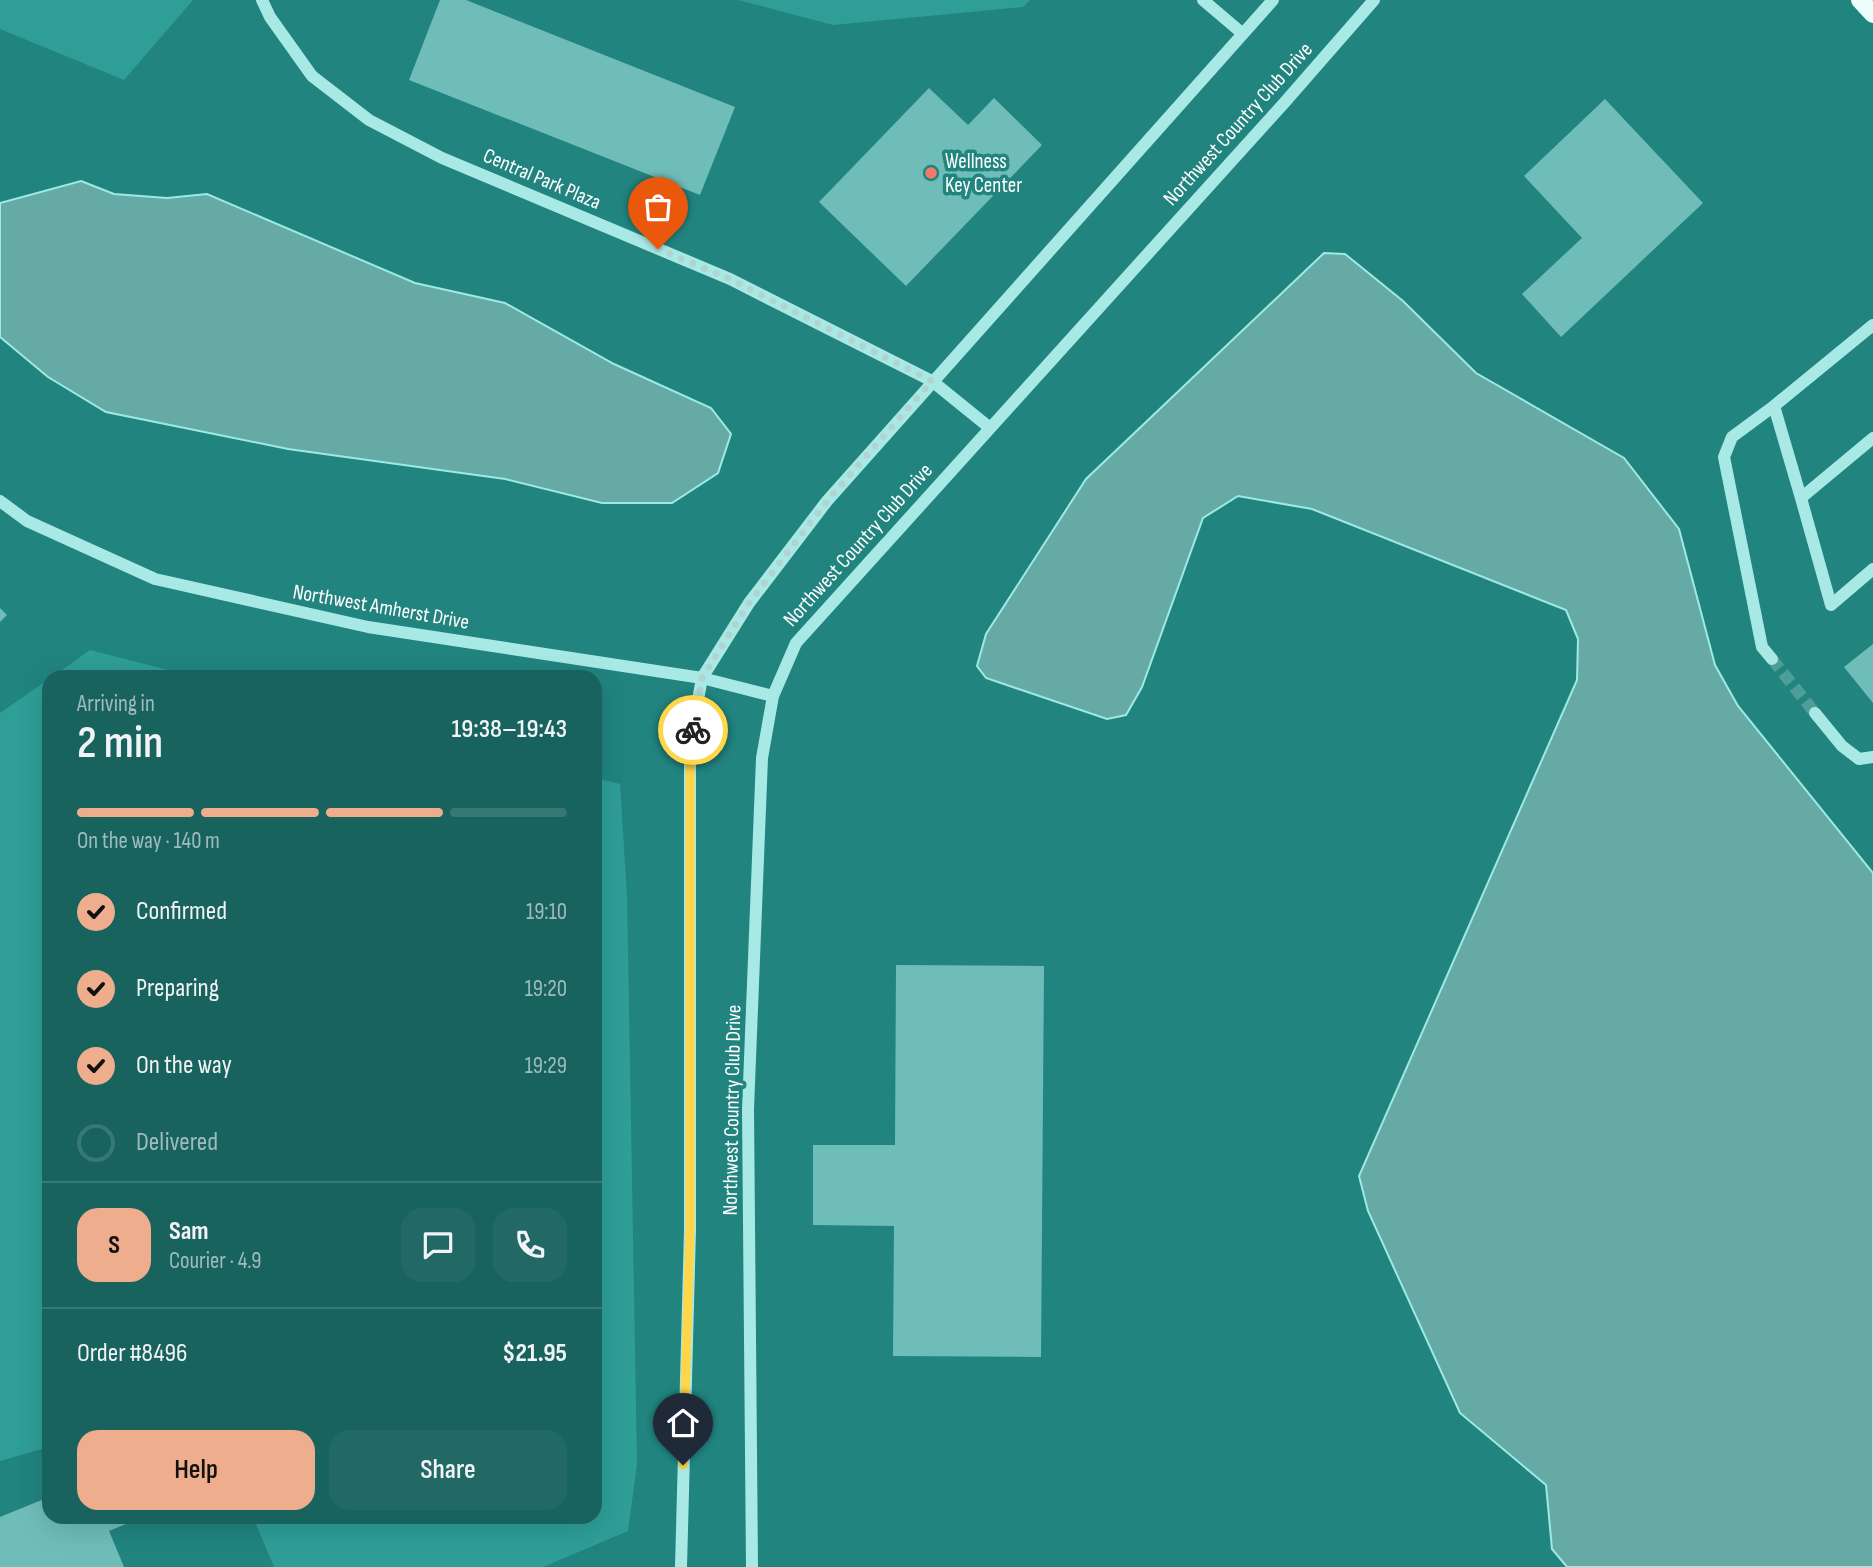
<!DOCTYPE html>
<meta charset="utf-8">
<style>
:root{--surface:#19635f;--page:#226965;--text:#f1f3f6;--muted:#9fbcbd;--line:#377774;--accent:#eead8d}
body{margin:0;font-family:"Sofia Sans Condensed",sans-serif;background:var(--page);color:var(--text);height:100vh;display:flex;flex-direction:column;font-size:26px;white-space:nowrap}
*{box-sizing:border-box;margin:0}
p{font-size:23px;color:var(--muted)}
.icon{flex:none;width:38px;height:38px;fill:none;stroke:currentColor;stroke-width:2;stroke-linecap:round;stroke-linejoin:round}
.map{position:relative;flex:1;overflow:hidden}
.details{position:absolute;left:42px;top:670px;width:560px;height:854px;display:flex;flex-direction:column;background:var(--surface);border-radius:21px;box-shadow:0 7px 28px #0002}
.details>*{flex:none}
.pin{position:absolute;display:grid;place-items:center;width:60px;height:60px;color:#fff;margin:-72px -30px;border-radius:50% 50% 50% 0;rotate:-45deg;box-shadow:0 0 7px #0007}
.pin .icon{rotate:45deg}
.courier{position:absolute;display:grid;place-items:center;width:70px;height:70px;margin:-35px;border:5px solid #ffd54a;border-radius:50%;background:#fff;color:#222;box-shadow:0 2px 9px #0007}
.headline em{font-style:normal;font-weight:600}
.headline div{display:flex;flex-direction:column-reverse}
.headline{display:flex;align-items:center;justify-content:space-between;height:119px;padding:0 35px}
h1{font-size:46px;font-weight:600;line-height:52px}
.bar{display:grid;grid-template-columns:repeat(4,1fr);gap:10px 7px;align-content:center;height:84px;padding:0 35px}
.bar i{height:9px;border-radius:5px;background:var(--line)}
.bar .selected{background:var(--accent)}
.bar p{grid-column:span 4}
.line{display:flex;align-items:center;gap:18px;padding:0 35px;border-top:2px solid var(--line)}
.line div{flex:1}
.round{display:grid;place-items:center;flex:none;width:74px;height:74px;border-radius:21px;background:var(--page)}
ol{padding:0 35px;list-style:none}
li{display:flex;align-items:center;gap:21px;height:77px}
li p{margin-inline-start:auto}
li .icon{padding:7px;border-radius:50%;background:var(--accent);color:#111;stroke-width:4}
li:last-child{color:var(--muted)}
li i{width:38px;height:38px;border:4px solid var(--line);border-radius:50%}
.cta{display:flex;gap:14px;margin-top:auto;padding:14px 35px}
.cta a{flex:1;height:80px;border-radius:21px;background:var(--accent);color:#111;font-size:28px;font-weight:600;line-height:80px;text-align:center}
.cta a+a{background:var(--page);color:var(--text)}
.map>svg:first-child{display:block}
</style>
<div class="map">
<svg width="1873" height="1567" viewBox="0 0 1873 1567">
<rect width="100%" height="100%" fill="#21847f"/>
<!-- green -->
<path fill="#2e9e97" d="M0 0H193L124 80 0 29Z
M738 0H1030L1023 7 833 25Z
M90 650 196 677H52Z
M49 679V1447L0 1461V713Z
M595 778 620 784 627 896 637 1464 628 1531 543 1567H274L253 1517H595Z"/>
<!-- water -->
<path fill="#66aaa6" stroke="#9deae4" stroke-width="2" d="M81 181 114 194 167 198 207 194 415 283 505 303 614 364 711 408 731 434 718 473 672 503H602L505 479 288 449 106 412 48 377 0 337V203Z
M1324 253 1345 254 1403 301 1476 373 1624 458 1679 529 1715 665 1738 706 1873 873V1567H1567L1552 1549 1546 1485 1460 1413 1368 1211 1359 1176 1577 680 1578 639 1566 610 1312 509 1238 496 1203 518 1142 687 1126 715 1107 719 986 678 977 666 986 634 1086 479Z"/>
<!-- building -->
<path fill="#6fbdb9" d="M440 0H466L735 107 700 195 409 80Z
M929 88 968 125 994 98 1042 145 906 286 819 202Z
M1605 99 1703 203 1561 337 1522 294 1582 238 1524 176Z
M0 608 7 615 0 622Z
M1873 644V703L1844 667Z
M896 965 1044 966 1041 1357 893 1356 894 1226 813 1225V1145H895Z
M49 1497V1517H123L126 1524 109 1531 124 1567H0V1517Z"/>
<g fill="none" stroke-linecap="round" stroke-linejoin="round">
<!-- minor-tunnel -->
<path stroke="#4d9d99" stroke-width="12" stroke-dasharray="12 6" stroke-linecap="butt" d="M1772 659 1815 713"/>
<!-- minor -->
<path stroke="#a9e9e5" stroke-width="12" d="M262 0 270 17 312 76 369 120 442 158 730 279 932 381 990 428
M1203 0 1243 34
M1873 438 1801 498 1831 605 1873 569
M1801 498 1774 406 1873 325
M0 501 27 521 155 579 368 627 702 678 773 696
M1772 659 1762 647 1724 457 1732 437 1774 406
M1815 713 1842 746 1859 759 1873 757
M681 1567 690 1230V743L702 678 749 603 827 501 1273 0
M752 1567 748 1109 762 758 773 696 796 643 1285 102 1374 0"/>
<!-- major -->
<path stroke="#ecfefe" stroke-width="18" d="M1860 0 1873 14"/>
</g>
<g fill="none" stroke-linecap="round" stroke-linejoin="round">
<!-- done -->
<path stroke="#b1d4d2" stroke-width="7" stroke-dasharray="0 12.6" d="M658 249 730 279 932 381 827 501 749 603 702 678 693 730"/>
<!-- route -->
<path stroke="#ffd54a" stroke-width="9" d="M683 1465 690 1230V743L693 730"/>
</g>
<!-- markers -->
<circle fill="#f6786a" stroke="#21847f" stroke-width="2.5" cx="931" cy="173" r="7"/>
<g text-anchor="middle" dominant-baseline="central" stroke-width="7" stroke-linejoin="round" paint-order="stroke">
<!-- street labels -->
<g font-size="21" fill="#fff" stroke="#21847f">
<text transform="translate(1238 124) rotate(-48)">Northwest Country Club Drive</text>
<text transform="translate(542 179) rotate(23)">Central Park Plaza</text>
<text transform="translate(858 545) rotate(-48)">Northwest Country Club Drive</text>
<text transform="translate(381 607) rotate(10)">Northwest Amherst Drive</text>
<text transform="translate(732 1110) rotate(-89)">Northwest Country Club Drive</text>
</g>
<!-- poi labels -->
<g font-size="21" fill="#fff" stroke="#21847f" text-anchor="start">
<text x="945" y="161">Wellness<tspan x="945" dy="24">Key Center</tspan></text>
</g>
</g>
</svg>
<div class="pin" style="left:658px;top:249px;background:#ea580c"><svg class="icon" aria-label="bag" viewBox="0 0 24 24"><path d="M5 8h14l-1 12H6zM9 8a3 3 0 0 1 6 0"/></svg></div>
<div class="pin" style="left:683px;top:1465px;background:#1f2937"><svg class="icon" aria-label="home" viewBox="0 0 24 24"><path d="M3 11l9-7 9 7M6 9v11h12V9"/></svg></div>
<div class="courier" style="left:693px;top:730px"><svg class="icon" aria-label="bike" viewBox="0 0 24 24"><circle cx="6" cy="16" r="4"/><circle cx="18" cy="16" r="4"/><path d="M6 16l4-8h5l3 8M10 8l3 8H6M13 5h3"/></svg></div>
<section class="details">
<div class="headline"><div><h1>2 min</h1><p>Arriving in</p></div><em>19:38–19:43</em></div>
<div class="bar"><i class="selected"></i><i class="selected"></i><i class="selected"></i><i></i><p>On the way · 140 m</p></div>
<ol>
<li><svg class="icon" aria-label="check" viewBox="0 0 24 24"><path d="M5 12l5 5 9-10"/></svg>Confirmed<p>19:10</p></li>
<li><svg class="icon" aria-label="check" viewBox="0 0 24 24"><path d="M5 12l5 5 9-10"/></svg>Preparing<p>19:20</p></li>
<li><svg class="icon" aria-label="check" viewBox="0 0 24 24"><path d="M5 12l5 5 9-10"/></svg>On the way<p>19:29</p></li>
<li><i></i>Delivered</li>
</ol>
<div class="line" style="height:126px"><b class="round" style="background:var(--accent);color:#111">S</b><div><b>Sam</b><p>Courier · 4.9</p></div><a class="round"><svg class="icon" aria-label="chat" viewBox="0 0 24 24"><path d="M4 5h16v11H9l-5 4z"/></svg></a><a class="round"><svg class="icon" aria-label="phone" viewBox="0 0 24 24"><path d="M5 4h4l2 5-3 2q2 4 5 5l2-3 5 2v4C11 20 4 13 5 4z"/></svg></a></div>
<div class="line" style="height:91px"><div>Order #8496</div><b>$21.95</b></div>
<div class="cta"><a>Help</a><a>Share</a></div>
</section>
</div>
